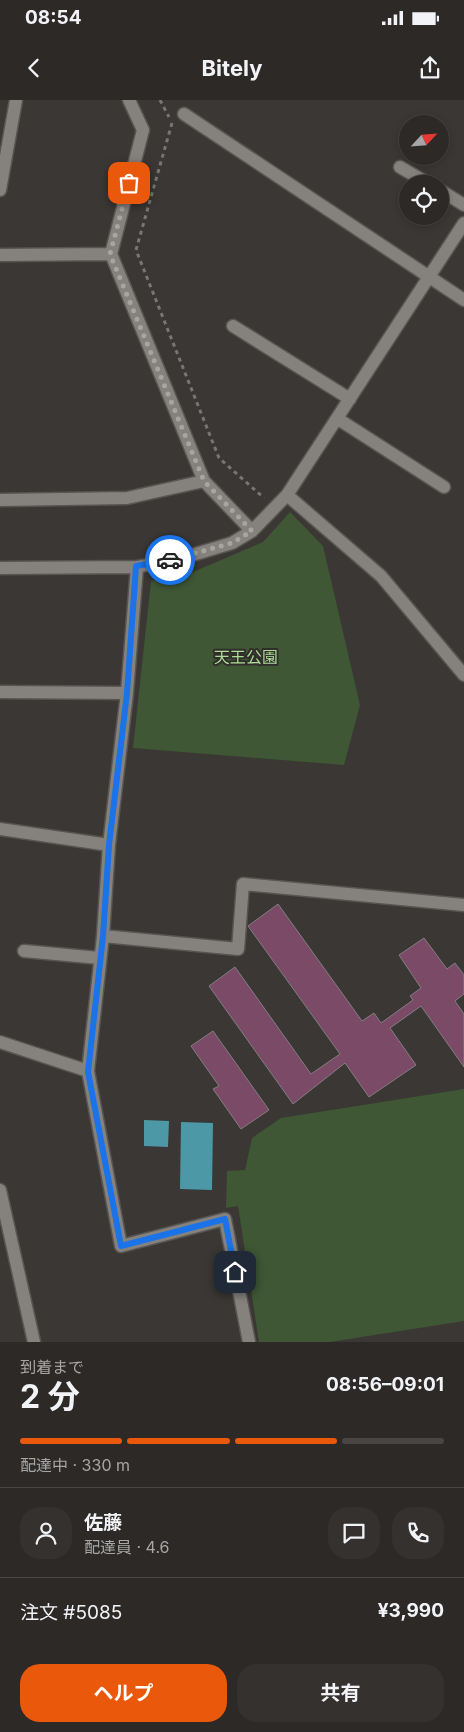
<!DOCTYPE html>
<html lang="ja">
<meta charset="utf-8">
<style>
:root{--surface:#2c2927;--page:#34312f;--text:#f1f3f6;--muted:#a6a6a7;--line:#484544;--accent:#ea580c}
body{margin:0;font-family:Inter,"Noto Sans JP",sans-serif;background:var(--page);color:var(--text);height:100vh;display:flex;flex-direction:column;font-size:19px;white-space:nowrap}
*{box-sizing:border-box;margin:0}
p{font-size:16px;color:var(--muted)}
.icon{flex:none;width:28px;height:28px;fill:none;stroke:currentColor;stroke-width:2;stroke-linecap:round;stroke-linejoin:round}
.map{position:relative;height:1242px;overflow:hidden}
.details{display:flex;flex-direction:column;background:var(--surface);flex:1}
.details>*{flex:none}
.needle{width:32px;rotate:64deg}
.tools{position:absolute;left:399px;top:15px;display:grid;gap:10px}
.tools a{display:grid;place-items:center;width:50px;height:50px;border-radius:50%;background:var(--surface);box-shadow:0 2px 8px #0003,0 0 0 1px var(--line);font-size:25px}
.pin{position:absolute;display:grid;place-items:center;width:42px;height:42px;color:#fff;margin:-21px;border-radius:10px;box-shadow:0 2px 8px #0006}
.courier{position:absolute;display:grid;place-items:center;width:50px;height:50px;margin:-25px;border:4px solid #1a73e8;border-radius:50%;background:#fff;color:#222;box-shadow:0 1px 6px #0007}
.overview em{font-style:normal;font-weight:700}
.overview div{display:flex;flex-direction:column-reverse}
.overview{display:flex;align-items:center;justify-content:space-between;height:85px;padding:0 20px}
h1{font-size:32px;font-weight:700;line-height:38px}
.bar{display:grid;grid-template-columns:repeat(4,1fr);gap:8px 5px;align-content:center;height:60px;padding:0 20px}
.bar i{height:6px;border-radius:4px;background:var(--line)}
.bar .selected{background:var(--accent)}
.bar p{grid-column:span 4}
.line{display:flex;align-items:center;gap:12px;padding:0 20px;border-top:1px solid var(--line)}
.line div{flex:1}
.round{display:grid;place-items:center;flex:none;width:52px;height:52px;border-radius:20px;background:var(--page)}
.primary-button{display:flex;gap:10px;margin-top:auto;padding:10px 20px}
.primary-button a{flex:1;height:58px;border-radius:20px;background:var(--accent);color:#fff;font-size:20px;font-weight:700;line-height:58px;text-align:center}
.primary-button a+a{background:var(--page);color:var(--text)}
.status{display:flex;justify-content:space-between;align-items:center;height:35px;padding:0 25px;background:var(--surface);direction:ltr}
.status svg{height:14px;fill:currentColor}
header{display:flex;justify-content:space-between;align-items:center;height:65px;padding:0 20px;background:var(--surface);font-size:22px;font-weight:700}
.map>svg:first-child{display:block}
</style>
<div class="status"><b>08:54</b><svg viewBox="0 0 49 12"><path d="M0 12V9h3v3zM5 12V6h3v6zM10 12V3h3v9zM15 12V0h3v12zM26 1h20v11H26zM47 4h2v5h-2z"/></svg></div>
<header><svg class="icon" aria-label="back" viewBox="0 0 24 24"><path d="M15 5l-7 7 7 7"/></svg>Bitely<svg class="icon" aria-label="share" viewBox="0 0 24 24"><path d="M12 15V3M7 8l5-5 5 5M5 13v7h14v-7"/></svg></header>
<div class="map">
<svg width="464" height="1242" viewBox="0 0 464 1242">
<rect width="100%" height="100%" fill="#3a3734"/>
<!-- green -->
<path fill="#3f5735" d="M290 412 323 446 360 605 344 665 133 648 151 481 193 472 263 442Z
M464 989V1221L330 1242H259L238 1106 226 1108 227 1071 245 1070 252 1038 281 1018Z"/>
<!-- water -->
<path fill="#4d98a6" d="M144 1020 169 1021 168 1047 144 1046Z
M181 1022 213 1023 212 1090 180 1089Z"/>
<!-- building -->
<path fill="#7b4a67" stroke="#827e80" d="M278 804 362 921 374 913 381 923 413 900 410 896 421 888 399 855 424 838 447 869 455 863 464 875V894L455 901 464 914V967L421 906 390 928 416 965 369 997 345 963 293 1004 209 886 235 867 311 974 340 954 248 826Z
M213 931 269 1010 241 1029 213 989 219 986 191 946Z"/>
<g fill="none" stroke-linecap="round" stroke-linejoin="round">
<!-- street casing -->
<g stroke="#575452" stroke-width="15">
<path id="street" d="M129 0 143 30 111 154 204 381 252 431
M184 14 464 200
M400 67 429 84
M0 90 16 0
M440 90 464 105
M0 155 111 154
M233 226 350 299
M338 319 444 387
M287 395 381 476 464 575
M0 400 127 398 204 381
M137 467 127 593 109 745 103 836 88 971 121 1146 225 1119 249 1242
M0 468 137 467 189 456 232 443 252 431 287 395 464 123
M0 592 127 593
M0 729 109 745
M103 836 238 849 243 784 464 805
M24 851 99 858
M0 942 88 971
M0 1090 34 1242"/>
</g>
<!-- path -->
<path stroke="#787573" stroke-width="3" stroke-dasharray="4 4" stroke-linecap="butt" d="M160 0 169 17
M172 23 136 150 219 358 264 398"/>
<!-- street -->
<use href="#street" stroke="#85827e" stroke-width="12"/>
</g>
<g fill="none" stroke-linecap="round" stroke-linejoin="round">
<!-- done -->
<path stroke="#a7a5a2" stroke-width="5" stroke-dasharray="0 9" d="M129 83 110 154 204 381 252 431 232 443 170 460"/>
<!-- route -->
<path stroke="#1a73e8" stroke-width="6" d="M170 460 136 466 127 593 109 745 103 836 88 972 121 1146 225 1119 235 1172"/>
</g>
<g text-anchor="middle" dominant-baseline="central" stroke-width="4" stroke-linejoin="round" paint-order="stroke">
<!-- park labels -->
<g font-size="16" fill="#abdc97" stroke="#302d2a">
<text x="246" y="557">天王公園</text>
</g>
</g>
</svg>
<div class="tools">
<a><svg class="needle" viewBox="-14 -14 28 28"><path d="M0-13l5 13h-10z" fill="#e53935"/><path d="M0 13l5-13h-10z" fill="#a6a6a7"/></svg></a>
<a><svg class="icon" aria-label="locate" viewBox="0 0 24 24"><circle cx="12" cy="12" r="6"/><path d="M12 2v4M12 18v4M2 12h4M18 12h4"/></svg></a>
</div>
<div class="pin" style="left:129px;top:83px;background:#ea580c"><svg class="icon" aria-label="bag" viewBox="0 0 24 24"><path d="M5 8h14l-1 12H6zM9 8a3 3 0 0 1 6 0"/></svg></div>
<div class="pin" style="left:235px;top:1172px;background:#1f2937"><svg class="icon" aria-label="home" viewBox="0 0 24 24"><path d="M3 11l9-7 9 7M6 9v11h12V9"/></svg></div>
<div class="courier" style="left:170px;top:460px"><svg class="icon" aria-label="car" viewBox="0 0 24 24"><path d="M5 17H2v-5l4-1 3-4h7l3 4 3 1v5h-3M9 17h6M6 11h13"/><circle cx="7" cy="17" r="2"/><circle cx="17" cy="17" r="2"/></svg></div>
</div>
<section class="details">
<div class="overview"><div><h1>2 分</h1><p>到着まで</p></div><em>08:56–09:01</em></div>
<div class="bar"><i class="selected"></i><i class="selected"></i><i class="selected"></i><i></i><p>配達中 · 330 m</p></div>
<div class="line" style="height:90px"><a class="round"><svg class="icon" aria-label="person" viewBox="0 0 24 24"><circle cx="12" cy="8" r="4"/><path d="M4 21q1-7 8-7t8 7"/></svg></a><div><b>佐藤</b><p>配達員 · 4.6</p></div><a class="round"><svg class="icon" aria-label="chat" viewBox="0 0 24 24"><path d="M4 5h16v11H9l-5 4z"/></svg></a><a class="round"><svg class="icon" aria-label="phone" viewBox="0 0 24 24"><path d="M5 4h4l2 5-3 2q2 4 5 5l2-3 5 2v4C11 20 4 13 5 4z"/></svg></a></div>
<div class="line" style="height:65px"><div>注文 #5085</div><b>¥3,990</b></div>
<div class="primary-button"><a>ヘルプ</a><a>共有</a></div>
</section>
